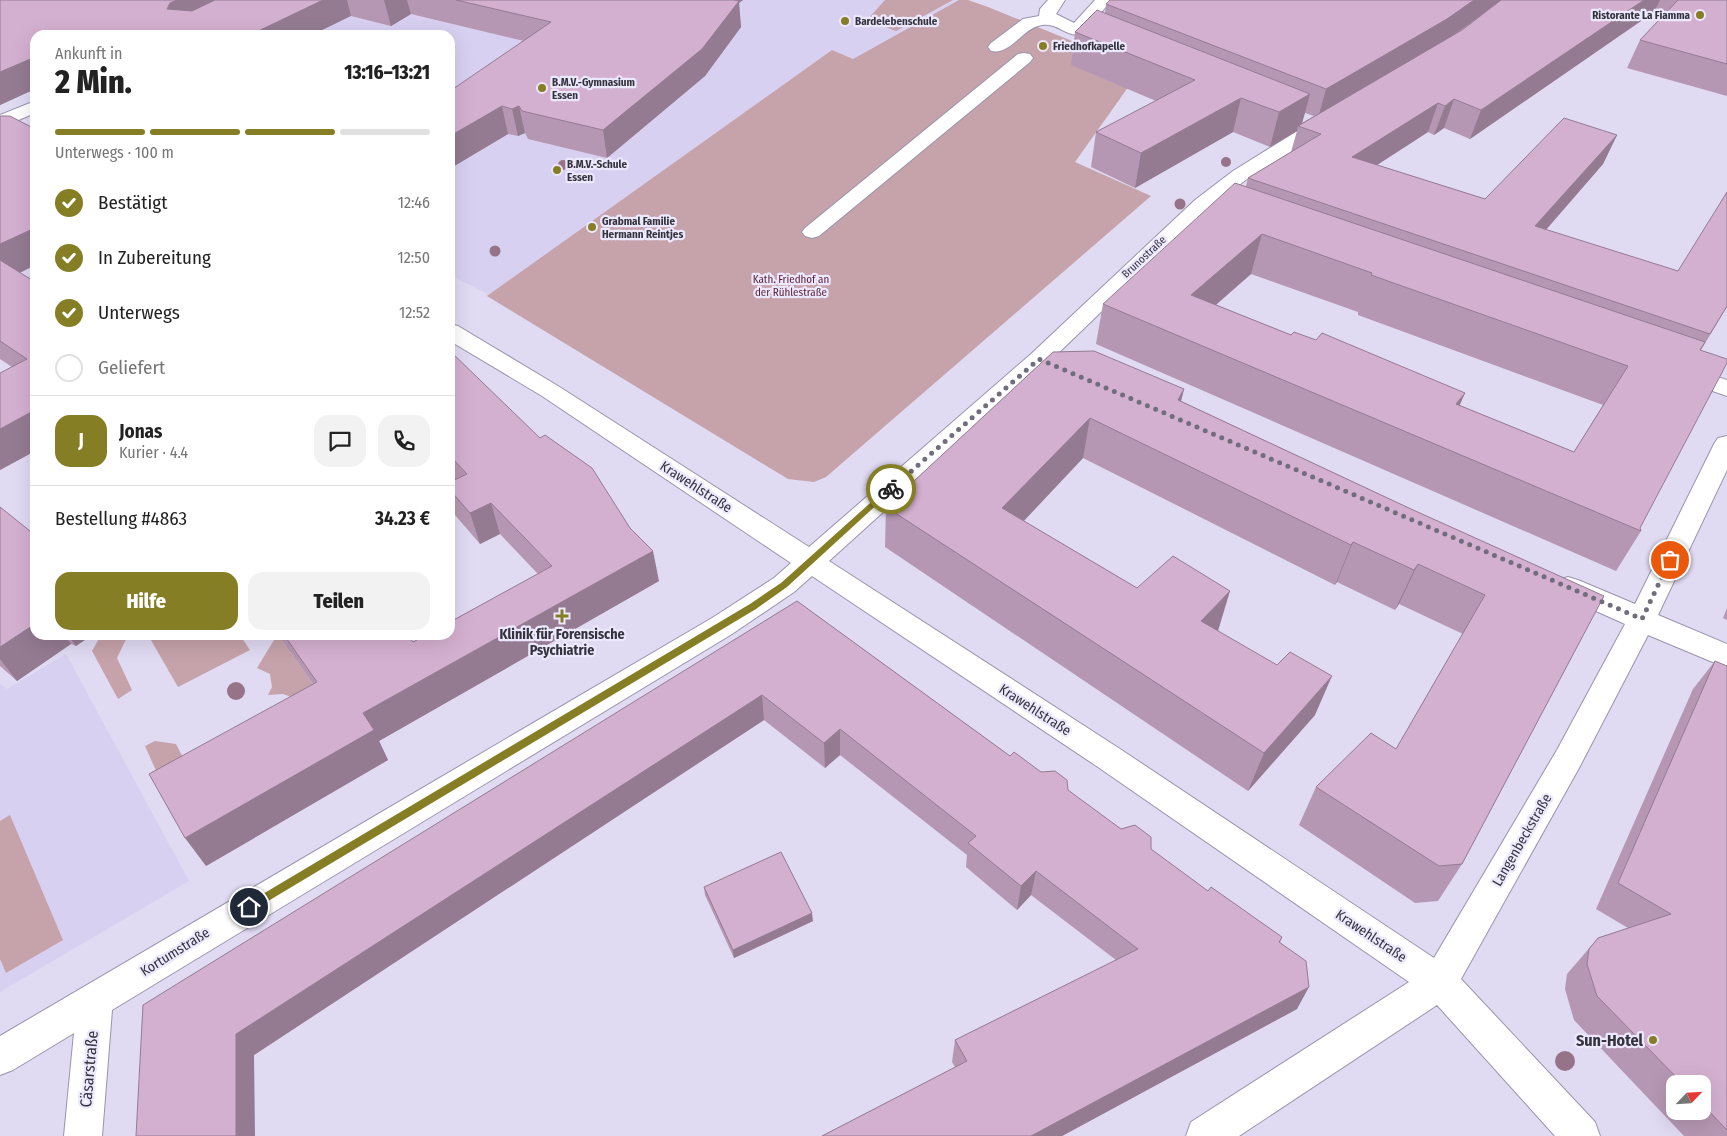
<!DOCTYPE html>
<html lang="de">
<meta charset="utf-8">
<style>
:root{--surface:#fff;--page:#f2f2f2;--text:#222;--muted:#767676;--line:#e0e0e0;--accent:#867e25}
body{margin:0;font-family:"Fira Sans Condensed",sans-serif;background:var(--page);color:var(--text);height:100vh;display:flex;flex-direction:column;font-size:19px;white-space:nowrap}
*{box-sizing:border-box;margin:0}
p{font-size:16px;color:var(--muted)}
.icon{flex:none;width:28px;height:28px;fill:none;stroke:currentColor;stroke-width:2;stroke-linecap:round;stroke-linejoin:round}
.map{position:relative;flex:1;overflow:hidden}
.sheet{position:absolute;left:30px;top:30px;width:425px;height:610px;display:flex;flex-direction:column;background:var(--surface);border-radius:15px;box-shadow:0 5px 20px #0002}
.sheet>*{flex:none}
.needle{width:32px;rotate:65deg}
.fabs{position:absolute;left:1666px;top:1075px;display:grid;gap:10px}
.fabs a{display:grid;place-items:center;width:45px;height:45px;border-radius:10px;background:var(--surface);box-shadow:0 5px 20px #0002;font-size:25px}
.pin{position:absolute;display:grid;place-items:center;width:42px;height:42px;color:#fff;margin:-21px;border:2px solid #fff;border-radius:50%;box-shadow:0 1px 5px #0007}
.courier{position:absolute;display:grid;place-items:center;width:50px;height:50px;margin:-25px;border:4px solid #867e25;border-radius:50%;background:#fff;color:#222;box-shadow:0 1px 6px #0007}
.headline em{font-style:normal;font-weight:800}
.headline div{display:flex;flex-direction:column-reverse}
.headline{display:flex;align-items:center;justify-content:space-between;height:85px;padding:0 25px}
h1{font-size:32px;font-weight:800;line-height:38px}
.bar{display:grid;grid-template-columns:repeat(4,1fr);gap:8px 5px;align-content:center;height:60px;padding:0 25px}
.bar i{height:6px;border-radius:4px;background:var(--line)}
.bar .active{background:var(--accent)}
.bar p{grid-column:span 4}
.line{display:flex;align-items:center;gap:12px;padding:0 25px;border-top:1px solid var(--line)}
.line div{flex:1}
.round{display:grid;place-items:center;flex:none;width:52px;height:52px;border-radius:15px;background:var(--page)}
ol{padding:0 25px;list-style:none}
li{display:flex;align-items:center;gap:15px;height:55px}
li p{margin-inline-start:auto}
li .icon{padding:5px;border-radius:50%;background:var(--accent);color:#fff;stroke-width:4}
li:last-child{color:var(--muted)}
li i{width:28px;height:28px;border:2px solid var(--line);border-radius:50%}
.primary-button{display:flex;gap:10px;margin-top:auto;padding:10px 25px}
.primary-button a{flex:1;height:58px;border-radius:15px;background:var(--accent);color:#fff;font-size:20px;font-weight:800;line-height:58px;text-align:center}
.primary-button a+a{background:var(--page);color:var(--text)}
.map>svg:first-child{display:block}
</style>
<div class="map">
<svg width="1727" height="1136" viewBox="0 0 1727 1136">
<rect width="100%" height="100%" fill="#e0daf3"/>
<!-- built -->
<path fill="#d8d0f1" d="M306 0H959L853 59 832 50 487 296 486 293 450 275V35H229Z
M66 654 189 881 0 992V684L7 689Z"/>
<!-- green -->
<path fill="#c6a2aa" d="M885 0H953L896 31 867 20Z
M959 0H968L988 7 1141 69 1075 162 1151 196 826 477 814 482 788 479 487 296 832 50 853 59Z
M101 635H128L117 658 132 690 118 699 92 651Z
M148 635H240L250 650 178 687Z
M277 635H278L333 712 283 694 268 695 272 687 270 674 257 668Z
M155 741 176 744 195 781 170 802 145 746Z
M10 815 63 940 6 973 0 959V821Z"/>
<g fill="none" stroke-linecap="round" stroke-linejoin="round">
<!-- minor casing -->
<g stroke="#9994ab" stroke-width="2">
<path id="minor" d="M1048 0H1065L1056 14 1074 23 1095 0H1112L1082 34C1064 38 1058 20 1038 26 1021 31 1010 55 991 51L988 47 991 43 1023 19 1039 16 1040 9Z
M1024 53 1030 54 1033 58 1030 62 819 236 812 238 805 236 802 232 805 228 1018 54Z
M35 101V113L0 128V115Z
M1327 115 1334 117 1336 121 1334 125 1247 179 1209 208 1047 364 829 561 1117 747 1434 958 1557 750 1625 624 1558 594 1554 587 1558 580 1568 577 1578 580 1635 604 1714 444 1718 438 1727 436V470L1658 615 1727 644V668L1648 635 1579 768 1461 979 1595 1122 1600 1136H1555L1437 1005 1239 1136H1186L1191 1122 1409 982 1095 765 812 576 794 592 732 634 112 1010 102 1136H64L74 1033 13 1070 0 1075V1036L712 618 774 578 791 563 542 396 450 341V324L458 326 558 386 809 547 1031 354 1195 200 1233 171 1320 117Z
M1680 365 1727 380V396L1672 377 1668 372 1672 367Z"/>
</g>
<!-- minor -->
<use href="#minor" fill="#fff" fill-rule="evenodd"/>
</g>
<!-- trees -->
<g fill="#977389">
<circle cx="1226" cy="162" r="5"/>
<circle cx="563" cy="165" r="5"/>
<circle cx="1180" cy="204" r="5.5"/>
<circle cx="495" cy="251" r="5.5"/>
<circle cx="236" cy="691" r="9"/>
<circle cx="1565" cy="1061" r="10"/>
</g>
<!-- wall -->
<path fill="#b697b3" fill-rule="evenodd" d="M0 0H743L739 3 741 27 705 76 607 158 528 139 525 133 518 136 508 134 456 165 524 41 411 14 391 26 351 16 35 35V89L0 105Z
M1110 0H1727V96L1627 68 1640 40 1660 19 1654 12 1470 139 1444 128 1434 135 1428 132 1377 165 1485 199 1617 135 1603 164 1546 230 1727 307 1701 350 1640 528 1641 531 1616 571 1096 344 1103 304 1246 186 1248 178 1291 152 1297 131 1270 147 1233 132 1135 188 1091 167 1096 132 1156 101 1071 65 1075 32 1105 13 1106 4ZM1305 113 1314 116 1302 123ZM1251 274 1358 312V315L1603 405 1574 452 1459 405 1465 393 1316 340 1291 335 1216 305Z
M0 116 35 129V265L20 273 35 282V451L0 470 12 367 0 359Z
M450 351 659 581 379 741 388 760 206 866 313 684 278 635H407L413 642 538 574 500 534 480 544 455 515 450 500V482L454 480 450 476Z
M1053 352 1184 389 1181 401 1411 509 1604 596 1462 864 1438 901 1415 903 1299 825 1316 787 1396 749 1463 634 1399 604 1395 610 1337 582 1335 585 1083 458 1024 521 1137 588 1218 631 1315 715 1248 791 885 547 886 507Z
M0 507 35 635H92L76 646 71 644 17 681 0 666Z
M797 601 1010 756 1041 772 1208 891 1282 937 1280 943 1297 1009 1062 1136H822L955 1067 952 1062 955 1040 1116 960 1031 895 1017 910 966 867 967 855 840 755 825 768 764 720 254 1055 136 1136Z
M1727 608V620L1723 618Z
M1715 661 1727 666V1136H1684L1574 1020 1565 989 1567 974 1598 938 1628 928 1596 909 1693 689ZM1675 1084H1702V1111H1675Z
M704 887 813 921 734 958 705 895Z"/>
<!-- shaded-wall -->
<path fill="#947b92" d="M177 0H245L177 35 167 9 170 3Z
M323 0H347L351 16 312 35H250Z
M384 0H407L411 14 391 26Z
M714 0H743L739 3 741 27 705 76 607 158 603 130Z
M1474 0H1502L1438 46 1318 118 1326 89Z
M1644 0H1660L1654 12 1470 139 1481 110Z
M35 57V89L0 105V72Z
M1310 94 1301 127 1298 126 1297 131 1270 147 1279 112Z
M1241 98 1233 132 1135 188 1141 153Z
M1454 99 1444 128 1434 135 1445 106Z
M1438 103 1428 132 1343 187 1352 157Z
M502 106 508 134 456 165 450 168V136Z
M519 106 525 133 518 136 512 109Z
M1617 135 1603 164 1522 257 1535 226Z
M35 228V265L3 281 0 276V244Z
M1262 234 1251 274 1182 334 1191 295Z
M1184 389 1174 429 1178 400Z
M1465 393 1447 434 1456 404Z
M35 410V451L0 470V429Z
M1090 418 1083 458 998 548 1002 508Z
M491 503 500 534 480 544 470 513Z
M1353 542 1337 582 1335 585 1351 545Z
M653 551 659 581 379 741 388 760 206 866 185 838 363 713Z
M1418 564 1399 604 1395 610 1414 570Z
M1230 591 1218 631 1189 661 1201 621Z
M35 624V635H64L71 644 17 681 0 659V647Z
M68 635H92L76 646Z
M1332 676 1315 715 1248 791 1264 753Z
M762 695 764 720 254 1055 255 1136H236V1034Z
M840 729V755L825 768 824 743Z
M1036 871 1031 895 1017 910 1021 886Z
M812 913 813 921 734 958 733 950Z
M1309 987 1297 1009 1062 1136H1031Z"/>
<!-- building -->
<path fill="#d4b0d0" stroke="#947b92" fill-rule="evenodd" d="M0 0H177L170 3 167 9 192 11 215 0H323L250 35H35V57L0 72Z
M456 0H734L739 1 702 49 603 130 522 111 519 106 512 109 502 106 450 136V91L551 22Z
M1110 0H1474L1447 19 1326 89 1106 4Z
M1501 0H1644L1481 110 1454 99 1445 106 1438 103 1352 157 1485 199 1564 118 1617 135 1535 226 1678 271 1727 192V306L1710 334 1248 178 1321 134 1298 126 1462 30Z
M1678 0H1727V64L1640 40Z
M1097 10 1310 94 1279 112 1241 98 1141 153 1096 132 1195 80 1075 32Z
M0 116H10L35 129V228L0 244Z
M1235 183 1705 342 1700 350 1727 359V363L1640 528 1641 531 1103 304ZM1262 234 1372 273 1371 275 1628 366 1574 452 1456 404 1465 393 1322 333 1316 340 1294 332 1291 335 1191 295Z
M0 260 35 282V410L0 429V373L27 359 0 341Z
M450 351 540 438 545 435 592 468 630 528 653 551 363 713 374 730 185 838 149 774 317 682 284 635H407L413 642 426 635H450V622L552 566 491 503 470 513 450 490V482L467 474 450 456Z
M1094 351 1184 389 1178 400 1411 509 1604 596 1462 864 1439 866 1316 787 1371 733 1396 749 1485 595 1418 564 1414 570 1353 542 1351 545 1090 418 1002 508 1137 588 1173 556 1230 591 1201 621 1277 665 1290 652 1332 676 1264 753 886 507 1053 352Z
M0 507 35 535V624L0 647Z
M797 601 1010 756 1014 752 1041 772 1055 771 1067 780 1068 790 1121 829 1135 825 1151 837V849L1208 891 1211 887 1282 937 1279 942 1306 961 1309 987 1031 1136H822L967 1061 955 1040 1138 949 1036 871 1021 886 968 843 976 836 840 729 824 743 762 695 236 1034V1136H136L143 1005Z
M1715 661 1727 666V1130L1702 1104V1084H1683L1597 996 1587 964 1589 949 1598 938 1671 914 1618 883Z
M781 852 812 913 733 950 704 887Z"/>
<!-- route -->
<path fill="#867e25" d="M888 487 894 489 787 587 756 609 253 910H246V904L750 604 781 583Z"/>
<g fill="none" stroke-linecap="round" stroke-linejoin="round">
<!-- done -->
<path stroke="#716d7d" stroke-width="5" stroke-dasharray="0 9" d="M891 489 1039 359 1642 619 1670 560"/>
</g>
<!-- markers -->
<g fill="#867e25" stroke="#ece8fd" stroke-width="2">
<circle cx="1700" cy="15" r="5"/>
<circle cx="845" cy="21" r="5"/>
<circle cx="1043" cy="46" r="5"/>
<circle cx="542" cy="88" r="5"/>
<circle cx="557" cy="170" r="5"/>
<circle cx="592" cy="227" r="5"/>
<path d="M559.5 608.5h5v5h5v5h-5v5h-5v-5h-5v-5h5z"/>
<circle cx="1653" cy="1040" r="5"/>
</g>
<g text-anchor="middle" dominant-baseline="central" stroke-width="4.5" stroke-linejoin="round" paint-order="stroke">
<!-- far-poi labels -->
<g font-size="11" font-weight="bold" fill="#35333d" stroke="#ece8fd" text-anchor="start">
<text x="1690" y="15" text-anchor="end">Ristorante La Fiamma</text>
<text x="855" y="21">Bardelebenschule</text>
<text x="1053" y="46">Friedhofkapelle</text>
<text x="552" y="82">B.M.V.-Gymnasium<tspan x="552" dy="13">Essen</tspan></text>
<text x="567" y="164">B.M.V.-Schule<tspan x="567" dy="13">Essen</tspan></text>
<text x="602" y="221">Grabmal Familie<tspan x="602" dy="13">Hermann Reintjes</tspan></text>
</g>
<!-- far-street labels -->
<g font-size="11" fill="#35333d" stroke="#ece8fd">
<text transform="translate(1144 257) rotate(-43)">Brunostraße</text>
</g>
<!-- far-park labels -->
<g font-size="11" fill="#5b1f32" stroke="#ece8fd">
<text x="791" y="279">Kath. Friedhof an<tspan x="791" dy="13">der Rühlestraße</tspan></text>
</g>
<!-- street labels -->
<g font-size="14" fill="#35333d" stroke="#ece8fd">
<text transform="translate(696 487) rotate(33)">Krawehlstraße</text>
<text transform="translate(1035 710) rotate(33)">Krawehlstraße</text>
<text transform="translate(1522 840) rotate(-60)">Langenbeckstraße</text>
<text transform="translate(1371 936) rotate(34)">Krawehlstraße</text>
<text transform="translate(175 952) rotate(-32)">Kortumstraße</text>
</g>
<!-- poi labels -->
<g font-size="14" font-weight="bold" fill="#35333d" stroke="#ece8fd">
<text x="562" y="634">Klinik für Forensische<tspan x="562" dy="16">Psychiatrie</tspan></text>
</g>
<!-- near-poi labels -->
<g font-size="16" font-weight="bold" fill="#35333d" stroke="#ece8fd" text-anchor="end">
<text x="1643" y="1040">Sun-Hotel</text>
</g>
<!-- near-street labels -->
<g font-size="16" fill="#35333d" stroke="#ece8fd">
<text transform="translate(89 1069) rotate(-85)">Cäsarstraße</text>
</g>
</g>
</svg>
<div class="fabs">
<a><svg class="needle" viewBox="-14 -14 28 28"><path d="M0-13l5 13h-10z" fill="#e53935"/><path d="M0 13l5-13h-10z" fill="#767676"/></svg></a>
</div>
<div class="pin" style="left:1670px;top:560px;background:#ea580c"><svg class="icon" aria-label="bag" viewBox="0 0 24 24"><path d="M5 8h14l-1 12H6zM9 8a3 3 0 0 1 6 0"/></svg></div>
<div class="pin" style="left:249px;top:907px;background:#1f2937"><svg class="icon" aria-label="home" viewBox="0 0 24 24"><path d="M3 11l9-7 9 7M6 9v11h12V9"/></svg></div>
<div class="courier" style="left:891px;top:489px"><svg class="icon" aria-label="bike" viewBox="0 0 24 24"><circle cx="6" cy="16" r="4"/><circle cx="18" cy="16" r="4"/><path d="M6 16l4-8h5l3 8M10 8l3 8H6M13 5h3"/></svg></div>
<section class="sheet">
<div class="headline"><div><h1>2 Min.</h1><p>Ankunft in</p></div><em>13:16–13:21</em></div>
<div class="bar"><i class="active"></i><i class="active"></i><i class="active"></i><i></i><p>Unterwegs · 100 m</p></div>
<ol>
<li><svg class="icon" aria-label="check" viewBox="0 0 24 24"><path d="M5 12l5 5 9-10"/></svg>Bestätigt<p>12:46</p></li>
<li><svg class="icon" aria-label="check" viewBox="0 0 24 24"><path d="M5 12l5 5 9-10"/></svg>In Zubereitung<p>12:50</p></li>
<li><svg class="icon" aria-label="check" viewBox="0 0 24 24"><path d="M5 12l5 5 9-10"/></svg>Unterwegs<p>12:52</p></li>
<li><i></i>Geliefert</li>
</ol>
<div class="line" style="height:90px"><b class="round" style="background:var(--accent);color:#fff">J</b><div><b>Jonas</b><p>Kurier · 4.4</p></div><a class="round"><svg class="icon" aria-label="chat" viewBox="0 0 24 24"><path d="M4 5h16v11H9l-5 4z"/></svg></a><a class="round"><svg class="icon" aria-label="phone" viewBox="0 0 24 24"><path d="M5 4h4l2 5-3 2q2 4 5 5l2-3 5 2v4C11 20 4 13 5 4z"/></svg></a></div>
<div class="line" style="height:65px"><div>Bestellung #4863</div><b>34.23 €</b></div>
<div class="primary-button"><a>Hilfe</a><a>Teilen</a></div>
</section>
</div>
